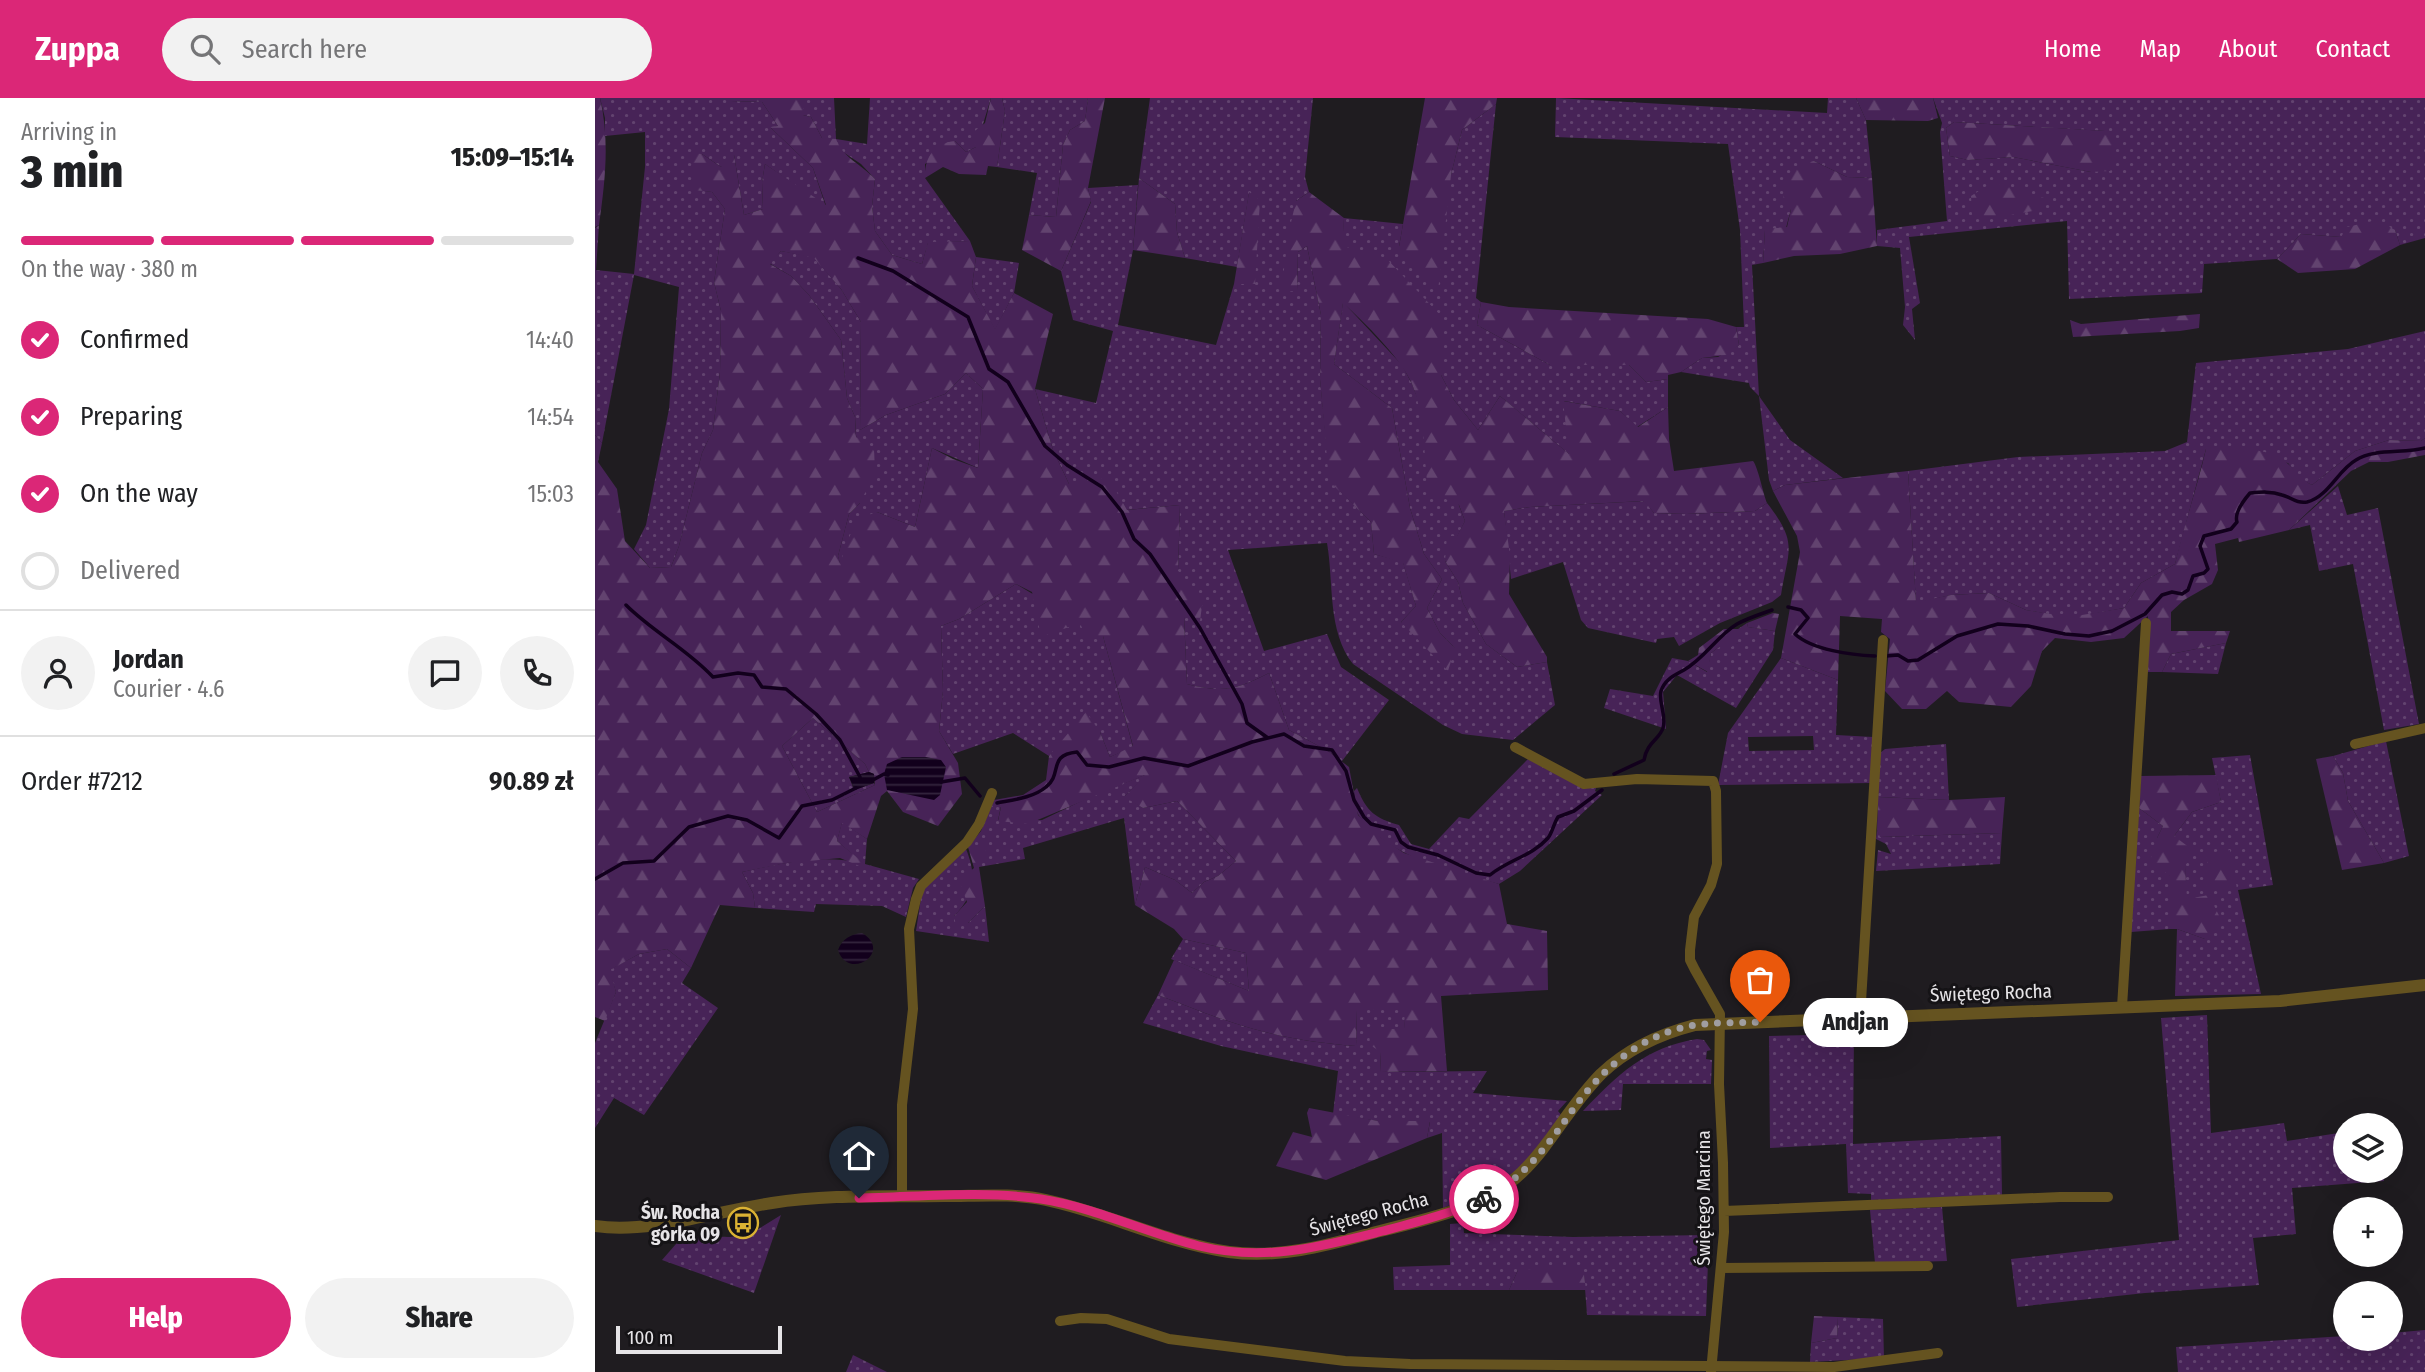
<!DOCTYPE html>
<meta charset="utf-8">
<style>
:root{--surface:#fff;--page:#f2f2f2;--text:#202124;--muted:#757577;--line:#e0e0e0;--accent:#db2777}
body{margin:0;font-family:"Fira Sans Condensed",sans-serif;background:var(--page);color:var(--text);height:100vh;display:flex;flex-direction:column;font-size:26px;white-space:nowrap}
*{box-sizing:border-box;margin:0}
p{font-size:23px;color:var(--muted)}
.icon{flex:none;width:38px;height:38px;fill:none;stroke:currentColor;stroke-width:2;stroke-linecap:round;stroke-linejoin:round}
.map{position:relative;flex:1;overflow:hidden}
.drawer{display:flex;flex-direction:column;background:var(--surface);width:595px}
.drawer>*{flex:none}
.fabs{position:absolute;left:1738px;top:1015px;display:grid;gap:14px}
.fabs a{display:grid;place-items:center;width:70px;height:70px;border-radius:50%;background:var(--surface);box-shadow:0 7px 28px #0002;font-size:35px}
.scale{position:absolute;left:21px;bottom:18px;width:166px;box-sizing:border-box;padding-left:7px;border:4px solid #e6e4e7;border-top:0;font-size:19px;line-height:24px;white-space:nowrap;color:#e6e4e7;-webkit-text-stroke:5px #151316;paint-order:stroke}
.pin{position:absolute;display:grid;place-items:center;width:60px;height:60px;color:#fff;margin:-72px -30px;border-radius:50% 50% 50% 0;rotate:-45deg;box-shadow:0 0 7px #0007}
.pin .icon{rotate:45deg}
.courier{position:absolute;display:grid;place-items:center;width:70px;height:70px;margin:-35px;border:5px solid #db2777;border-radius:50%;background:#fff;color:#222;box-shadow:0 2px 9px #0007}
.bubble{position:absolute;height:49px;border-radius:24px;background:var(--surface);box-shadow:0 7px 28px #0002;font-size:23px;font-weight:800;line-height:49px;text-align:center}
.overview em{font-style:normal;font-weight:800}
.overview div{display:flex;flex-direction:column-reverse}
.overview{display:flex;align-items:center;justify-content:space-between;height:119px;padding:0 21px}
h1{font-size:46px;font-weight:800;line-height:52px}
.bar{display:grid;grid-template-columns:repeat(4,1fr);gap:10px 7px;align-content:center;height:84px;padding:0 21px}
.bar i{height:9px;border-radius:5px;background:var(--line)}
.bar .on{background:var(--accent)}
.bar p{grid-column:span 4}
.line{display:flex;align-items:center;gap:18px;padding:0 21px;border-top:2px solid var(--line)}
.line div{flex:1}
.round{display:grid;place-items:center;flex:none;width:74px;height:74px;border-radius:37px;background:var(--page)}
ol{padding:0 21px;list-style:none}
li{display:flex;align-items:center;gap:21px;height:77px}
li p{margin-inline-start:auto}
li .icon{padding:7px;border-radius:50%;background:var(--accent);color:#fff;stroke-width:4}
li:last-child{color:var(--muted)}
li i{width:38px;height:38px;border:4px solid var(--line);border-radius:50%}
.action{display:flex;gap:14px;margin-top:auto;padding:14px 21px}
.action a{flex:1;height:80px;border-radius:42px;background:var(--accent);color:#fff;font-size:28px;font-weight:800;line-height:80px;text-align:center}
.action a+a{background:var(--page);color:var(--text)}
header{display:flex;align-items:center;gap:42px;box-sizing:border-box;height:98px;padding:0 35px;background:var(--accent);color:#fff}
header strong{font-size:33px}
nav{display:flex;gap:38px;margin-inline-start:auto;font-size:24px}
.search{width:490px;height:63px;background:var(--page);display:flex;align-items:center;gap:18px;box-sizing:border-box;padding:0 24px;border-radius:38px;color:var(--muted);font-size:26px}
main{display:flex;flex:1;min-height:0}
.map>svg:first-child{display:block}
</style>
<header>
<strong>Zuppa</strong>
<div class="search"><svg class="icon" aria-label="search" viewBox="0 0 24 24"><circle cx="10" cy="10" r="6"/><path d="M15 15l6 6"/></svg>Search here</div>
<nav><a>Home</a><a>Map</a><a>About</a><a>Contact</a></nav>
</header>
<main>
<section class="drawer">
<div class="overview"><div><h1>3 min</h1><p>Arriving in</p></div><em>15:09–15:14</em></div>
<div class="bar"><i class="on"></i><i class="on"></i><i class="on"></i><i></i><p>On the way · 380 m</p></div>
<ol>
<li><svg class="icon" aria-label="check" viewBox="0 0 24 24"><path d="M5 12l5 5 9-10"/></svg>Confirmed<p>14:40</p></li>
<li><svg class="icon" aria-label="check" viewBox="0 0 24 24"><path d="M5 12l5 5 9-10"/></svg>Preparing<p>14:54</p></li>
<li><svg class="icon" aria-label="check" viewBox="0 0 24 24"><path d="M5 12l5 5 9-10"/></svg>On the way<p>15:03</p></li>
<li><i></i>Delivered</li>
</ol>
<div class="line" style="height:126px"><a class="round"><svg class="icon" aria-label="person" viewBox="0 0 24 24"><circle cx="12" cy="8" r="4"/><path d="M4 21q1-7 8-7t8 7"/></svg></a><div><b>Jordan</b><p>Courier · 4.6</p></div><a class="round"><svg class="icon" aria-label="chat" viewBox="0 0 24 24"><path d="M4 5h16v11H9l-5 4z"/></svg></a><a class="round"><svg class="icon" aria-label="phone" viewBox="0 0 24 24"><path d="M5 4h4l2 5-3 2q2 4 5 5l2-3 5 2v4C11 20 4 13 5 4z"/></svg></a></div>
<div class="line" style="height:91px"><div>Order #7212</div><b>90.89 zł</b></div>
<div class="action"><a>Help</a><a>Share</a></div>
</section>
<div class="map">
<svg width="1830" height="1274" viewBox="0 0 1830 1274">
<defs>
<pattern id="grass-dots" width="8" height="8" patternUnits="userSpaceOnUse" patternTransform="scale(1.75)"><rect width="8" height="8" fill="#472357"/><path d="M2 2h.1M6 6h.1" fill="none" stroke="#62436f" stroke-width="1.8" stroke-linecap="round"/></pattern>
<pattern id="forest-firs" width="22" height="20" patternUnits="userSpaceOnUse" patternTransform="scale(1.75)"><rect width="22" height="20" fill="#472357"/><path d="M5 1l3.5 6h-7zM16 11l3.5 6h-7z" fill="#62436f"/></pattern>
<pattern id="water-rules" width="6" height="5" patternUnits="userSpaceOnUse" patternTransform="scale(1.75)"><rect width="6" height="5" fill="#12001c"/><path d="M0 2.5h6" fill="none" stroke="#34253d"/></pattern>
</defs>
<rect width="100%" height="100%" fill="#1f1c20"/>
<!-- grass -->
<path fill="url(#grass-dots)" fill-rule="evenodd" d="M5 0H135L136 3 167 4 183 28 176 30 218 70 231 109 170 66 167 84 168 111 149 117 139 57 126 69 107 56 103 92 117 94 130 111 119 184 126 213 125 274 118 332 107 355 84 448 76 469 55 470 39 451 51 427 74 311 84 189 39 177 7 345 0 337V130L4 127 1 172 39 176 50 69V34L10 38V20Z
M208 0H239L241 41 272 46 275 0H396L381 49 371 54 360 43 330 66V80L375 143 333 145 327 166 297 157 280 133 277 108 280 81 266 66 227 40 216 19 208 17Z
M407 0H493L490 23 475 32 468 47 461 119 434 117 442 75 402 69 410 13Z
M555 0H718L710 79 714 94 701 103 702 193 703 154 712 148 726 217 725 281 735 383 776 424 779 456 808 464 821 508 806 524 860 550 845 535 832 510 847 481 829 456 815 410 797 310 739 266 748 204 807 267 817 286 870 423 850 463 863 484 868 505 891 546 922 569 952 564 960 607 918 642 867 636 848 627 758 566C732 533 739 485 732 445L633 452 669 553 732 536 746 569 794 602 747 663 733 653 694 632 674 575C641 592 628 595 592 586L589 518 583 473 585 407 531 412 474 386 458 352 440 291 501 305 518 233 478 222 466 173 496 104 493 90 543 87 538 152 523 227 621 247 639 186H660L654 95 642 169 590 160 582 134 580 106 544 80Z
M961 0 1232 15 1233 0H1261L1271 22 1277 80 1252 79 1219 63 1196 111 1191 130 1170 132 1168 165 1157 167 1164 298 1195 342 1248 380 1190 387 1178 393 1174 382 1164 298 1155 289 1154 285 1086 274 1107 260 1123 259 1144 247 1141 229H1149L1145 132 1133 46 960 39Z
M1338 0H1830V140L1805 147 1800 132 1746 139 1706 136 1682 161 1609 166 1607 195 1474 201 1472 123 1314 139 1325 205 1317 211 1320 242 1308 227 1310 209 1305 150 1282 148V132L1352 123 1345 34 1347 25ZM1359 24 1510 33 1496 74 1418 59 1373 62 1355 58 1351 30Z
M901 6 881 200 886 204 882 227 955 267H1034L1051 284 1073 281V309L1042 329 1025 313 969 303 975 357 905 298 883 332 859 302 846 277 845 218 747 148 749 120 808 126 804 149 856 77 867 32Z
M186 153 219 159 246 191 266 224 265 332 291 317 350 296 371 275 388 291 383 370 337 350 320 429 282 414 245 466 243 458 254 416 265 405 260 319 252 300 246 242 214 197 196 178 174 165Z
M381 159 424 165 419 195 400 232 377 188Z
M1830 233V340L1826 343 1794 342 1760 353 1717 387 1705 381 1693 365 1611 351 1580 466 1546 485 1529 510 1475 520 1431 512 1394 495 1356 497 1321 505 1313 373 1423 359 1570 353 1592 344 1601 265 1753 251Z
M1743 388 1752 417 1783 410 1824 626 1789 632 1758 466 1724 473 1715 427 1694 432Z
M1050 403 1059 415 1091 416 1160 413 1172 405C1204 446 1193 452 1186 497L1177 504 1125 525 1084 548 1079 539 1062 541 1061 545 993 530 986 522 968 464 916 481 909 413 935 409Z
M421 486 508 538 538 649 515 659 505 634 466 646 454 658 418 635 358 656 344 633 348 593 346 528 364 521Z
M1152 525 1153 529 1180 533 1178 552 1141 610 1082 577 1068 594 1071 631 1009 610 1015 591 1058 598 1077 560 1093 563 1112 574 1116 555 1124 549 1143 545V531Z
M1631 545 1623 576 1567 574 1576 556Z
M1186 560 1243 582 1241 637 1278 639 1276 685 1123 687 1133 635ZM1218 638 1219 652 1154 653 1153 639Z
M218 620 270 666 274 674 254 679 259 692 279 685 280 687 222 714 187 648Z
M1791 643 1814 758 1789 765 1753 703 1748 675 1738 658Z
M1351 646 1354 702 1283 699 1285 655 1290 651Z
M1655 657 1678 787 1643 792 1666 896 1580 898 1582 831 1610 841 1591 802 1590 768 1579 738 1597 714 1626 704 1617 660Z
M933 661 989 690H1001L1000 693 1007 697 925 773 904 786C858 772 795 761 765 719 760 713 760 701 759 693L762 690C772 714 780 720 804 727L816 746 834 751 864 719 874 721Z
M552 676 530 698 548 710 582 703 641 763 623 778 609 784 597 795 580 782 550 769 540 807 529 720 428 750 430 761 384 769 373 749 386 733 396 709 406 708 403 722H447L495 699Z
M1544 710 1568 728 1562 740 1575 778V831L1536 834Z
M247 724 272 741 270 766 324 781 318 790 311 819 287 808 221 806 219 814 160 810 158 795 147 774C189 765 227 755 269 766L242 743Z
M1282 732 1286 739 1407 735 1405 766 1281 773 1283 752 1296 756 1291 746 1281 741Z
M371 751C382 778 380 797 359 818L373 825 390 808 394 844 321 833 327 793Z
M588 841 651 855 654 893 576 861Z
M72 851 96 870 87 885 123 910 49 1017 19 1000 0 1030V945L21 894 14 872 44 856Z
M563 897C588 906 613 917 639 925 678 938 720 945 761 948L762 912H811L809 931 786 954 785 974 892 973 878 995 972 1003 963 1013 967 1018C947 1043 928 1072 899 1089 883 1098 865 1103 848 1110L847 1035 832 1040 835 1024 783 1023 738 1016 743 973 626 948 548 925Z
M1612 917 1616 1035 1689 1025 1692 1043 1750 1034V1073H1788L1789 1083 1697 1090 1701 1136 1658 1140 1664 1187 1550 1195 1422 1209 1416 1161 1584 1142 1566 920Z
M1259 936 1258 1046 1406 1038 1407 1097 1276 1102V1096L1253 1095 1251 1046 1175 1050 1174 938Z
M1102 941 1109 942 1116 952 1112 953 1111 961 1117 962 1116 986H1028L1026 1012 988 1013C1022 977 1051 949 1102 941Z
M1347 1109 1352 1163 1280 1165 1275 1112Z
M186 1117 159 1195 67 1162 88 1138 136 1139 157 1135Z
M868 1125 869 1135 978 1139 1114 1137 1111 1218 992 1217 989 1177 923 1172 914 1192H799L798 1169 855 1167V1126Z
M1243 1219 1288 1221 1289 1260 1215 1264 1216 1245 1242 1240Z
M1830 1232V1274H1583L1581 1249 1750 1238V1241H1796V1235Z
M258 1257 292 1274H251Z"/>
<!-- forest -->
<path fill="url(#forest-firs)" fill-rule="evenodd" d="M0 0H5C15 43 10 84 4 127L0 129Z
M135 0H208V17L216 19 227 40 241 41C248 60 265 65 280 81L277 108 280 133 297 157 327 166 333 144 375 143 381 159 377 188 400 231 419 195 458 216 440 291 458 352 474 386 513 379 532 412 585 407 583 473 608 500 605 523 589 519 592 586C628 595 641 592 674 575L694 632 733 653 754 669 763 717 785 739 809 755 904 786 912 826 952 833 953 892 846 898 852 973 785 974 786 954 775 947 774 931H809L810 912H762L761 948C720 945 678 938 639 925 613 917 588 906 563 897L579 862 654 893 651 855 588 841 579 831 540 807 550 769 580 782 597 795 609 784 623 778 641 763 582 703 548 710 529 699 550 677 433 726 403 723 406 709H396L399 702 428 697 451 682 454 658 491 614 505 634 515 659 538 648 508 538 492 542 485 525 446 539 437 494 421 486 364 521 346 528 348 593 344 633 363 665 367 696 343 728 308 714 292 693 286 698 272 741 247 725 242 743 270 766 269 770 245 760 192 765 147 774 158 795 160 810 125 807 96 870 72 851 44 856 15 872 21 894 10 923 0 919V337L7 345 3 364 22 391 30 443 55 470 76 469 84 448 107 355 118 332 125 274 126 213 119 184 130 111 117 94 98 92 97 55 107 56 126 69 132 58 139 57 149 117 168 111 167 84 170 66 231 107 218 70 175 29 183 28 167 4 135 3ZM186 153 219 160 246 191 266 224 265 332 291 317 350 296 371 275 388 291 383 370 358 361 337 350 320 429 282 414 261 421 245 465 243 458 254 416 265 405 280 375 279 350 261 339 260 319 252 300 246 242 214 197 196 178 175 166ZM218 620 270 666 274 674 279 676 280 687 222 714 187 648Z
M396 0H407L410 13 402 69 393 68 391 77 364 76 348 69 330 80C329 60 339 45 360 43L371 54 381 49 376 36 390 25Z
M493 0H510L493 90 496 103 466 173 427 152 434 117 461 119 468 47 475 32 490 23Z
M830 0H902L901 6 867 32 856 77 843 193 804 149Z
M1261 0H1338L1343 20 1333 23 1271 22Z
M1359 24 1511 33 1517 40 1523 63 1515 73 1496 74 1418 59 1373 62 1355 58 1351 30Z
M1219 63 1252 79 1277 80 1282 148 1245 156 1199 158 1168 165 1170 131 1192 129 1196 111 1188 103 1190 86 1203 67Z
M544 80 580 106 582 134 590 160 538 152Z
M1398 84 1449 100V111L1394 121 1377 116 1376 98Z
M654 94 665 102 660 186H639Z
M714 94 749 120 748 148 791 160 846 218V277L859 302 883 332 905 298 974 356 968 303 1025 313 1043 329 1073 309 1074 341 1079 373 1158 363C1163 369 1168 395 1172 405L1160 413 1091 416 1059 415 1049 403 935 409 909 413 915 458 914 496 952 559V564L922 569 891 546 868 505 863 484 850 463 852 438H862L870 423 864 407 833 393C829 358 830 318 817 286 806 260 769 224 748 205L739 266 797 310 815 410 829 456 847 481 832 510 845 535 860 550 853 573 806 524 821 508 808 465 779 456 776 424 734 383 725 281 726 217 712 148 703 154 702 193 686 194 694 133 701 103Z
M1782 122 1800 132 1805 147 1760 171 1703 175 1682 161 1706 136 1746 139 1752 129Z
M886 204 914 209 1113 221 1141 229 1144 247 1131 257 1107 260 1086 274 1073 277V281L1051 284 1034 267H955L882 227Z
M1605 216 1604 230 1585 233 1478 239 1475 222 1486 226Z
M1830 340V357L1793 364H1774L1756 373 1694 432 1644 444 1643 440 1620 446 1623 472 1617 486 1589 502 1576 514V533H1635L1631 545 1576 556 1567 574H1553V518L1529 540 1496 544 1460 540 1447 553 1436 588 1416 609 1364 604 1352 593 1331 611H1307L1290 593 1295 541 1286 534 1287 521 1245 518 1243 582 1186 560 1205 454 1202 438 1178 393 1190 387 1313 373 1321 504 1356 497 1394 495 1431 512 1475 519 1529 510 1546 485 1580 466C1589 427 1602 390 1611 351 1638 352 1671 347 1692 365 1702 373 1705 381 1717 387L1760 353 1794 342 1826 343Z
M1178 515 1184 516 1180 533 1153 529 1152 525Z
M1129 531H1143V545L1131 552 1124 549 1116 555 1113 574 1093 563 1103 557 1104 550Z
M1738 658 1748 675 1753 703 1789 765 1747 772 1721 661Z
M1621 677 1626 704 1597 714 1579 738 1599 753 1590 768 1592 801 1614 797 1628 826 1610 841 1582 831H1575V778L1555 763 1562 740 1568 728 1544 710 1546 678Z
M1283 699 1354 702 1410 699 1407 735 1285 739 1282 732Z
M373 749H392L384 769 390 808 373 825 361 828 359 818 372 804 364 783 379 770Z
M1635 752 1642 791 1612 793V755Z
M714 1010 783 1023H835L832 1040 731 1082 681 1068 698 1034 717 1039 712 1015Z
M984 1168 989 1177 991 1192H914L923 1172Z
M1219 1218 1243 1219 1242 1240 1216 1245Z"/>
<!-- water -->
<path fill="url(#water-rules)" d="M307 659H331L346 662 351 669 345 697 339 702 292 692 289 676 292 666Z
M274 674 279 676V685L260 692 254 679Z
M267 835C299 854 253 884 243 852 247 841 256 836 267 835Z"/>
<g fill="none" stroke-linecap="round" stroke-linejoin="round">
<!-- stream -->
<path stroke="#12001c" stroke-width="3.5" d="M263 160 298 173 373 219 394 271 413 284 450 348 472 367 507 389 527 414 539 441 555 456 605 530 647 606 652 625 673 640
M31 507C58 534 92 551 118 579L143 575 159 577 167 589 191 591 221 616 245 642 265 679
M1193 509 1206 512 1213 520 1200 536C1217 552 1257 557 1280 558
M1291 558 1303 557 1313 563 1323 562 1362 538 1403 526 1433 528 1470 536 1494 538 1517 533 1550 516 1567 497 1577 494 1587 496 1593 492 1598 478 1609 475 1613 471 1605 448 1609 438 1636 431 1642 424C1639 415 1649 402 1655 395 1666 394 1676 393 1687 397 1696 399 1701 406 1712 404 1733 399 1743 372 1761 362 1780 350 1809 356 1830 350
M1019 676 1049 662C1052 644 1064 642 1068 630 1072 618 1063 604 1066 593 1070 581 1080 577 1089 572 1110 560 1122 538 1142 526 1153 520 1166 516 1177 512
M278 682 289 676 293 677
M346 684 370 680 385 698
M402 705C417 702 438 700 451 689 468 676 452 657 482 654L492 667 514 669 549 660 593 668 657 644 689 636 709 648 737 652 751 673 759 702 769 719 776 726 800 732 806 744 813 749 843 757 881 775 895 777C913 762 937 758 953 740 957 735 959 725 963 719L979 713 1007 692
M0 781 28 765 59 763 94 729 133 718 152 722 184 740 207 708 237 702 261 690"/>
<!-- minor -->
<path stroke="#655320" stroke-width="10" d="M1760 646 1830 630
M920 649 989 686 1042 681 1118 683 1121 693 1122 766 1116 787 1099 819 1095 852V862L1100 872 1125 916 1124 986 1128 1065 1129 1134 1116 1274
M1527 909 1551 525
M1265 920 1288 542
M307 1099V1007L318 911 314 831 321 801 326 788 372 744 384 726 397 695
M1129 1113 1465 1099H1513
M1126 1170 1333 1168
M465 1223 486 1220 512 1221 574 1241 750 1263 815 1266 1239 1269 1343 1255"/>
<!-- tertiary -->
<path stroke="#655320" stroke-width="12" d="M0 1128C56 1136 121 1113 177 1105 233 1096 293 1099 350 1098 383 1098 418 1095 451 1102 513 1115 571 1145 634 1154 685 1161 733 1147 781 1134 810 1127 839 1120 867 1110 944 1084 956 1027 1006 976 1033 950 1065 936 1100 927L1685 903 1830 887"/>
</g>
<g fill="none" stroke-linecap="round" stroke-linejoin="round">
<!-- done -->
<path stroke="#a09ea1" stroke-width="7" stroke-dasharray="0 12.6" d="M889 1101C930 1079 953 1047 979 1010 1009 969 1048 935 1101 927 1122 924 1144 925 1165 924"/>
<!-- route -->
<path stroke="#db2777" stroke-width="9" d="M264 1100C324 1099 386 1092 446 1101 498 1109 552 1135 604 1148 670 1164 724 1149 788 1133 822 1124 857 1115 889 1101"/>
</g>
<!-- icons -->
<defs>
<g id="bus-ring" transform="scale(1.575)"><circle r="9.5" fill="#151316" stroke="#dbb233" stroke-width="1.5"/><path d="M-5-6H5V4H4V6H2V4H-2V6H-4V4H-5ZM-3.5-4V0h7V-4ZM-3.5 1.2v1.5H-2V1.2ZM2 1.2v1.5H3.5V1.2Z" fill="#dbb233"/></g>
</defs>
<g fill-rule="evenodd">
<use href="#bus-ring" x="148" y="1125"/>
</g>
<g text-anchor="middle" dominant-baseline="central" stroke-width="6" stroke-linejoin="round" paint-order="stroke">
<!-- street labels -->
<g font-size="19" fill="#e6e4e7" stroke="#151316">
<text transform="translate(1396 895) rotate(-2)">Świętego Rocha</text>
<text transform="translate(1108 1100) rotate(-90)">Świętego Marcina</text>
<text transform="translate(774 1116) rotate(-15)">Świętego Rocha</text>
</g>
<!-- poi labels -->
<g font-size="19" font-weight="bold" fill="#e6e4e7" stroke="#151316" text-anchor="end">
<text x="125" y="1114">Św. Rocha<tspan x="125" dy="22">górka 09</tspan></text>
</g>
</g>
</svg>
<div class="fabs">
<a><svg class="icon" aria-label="layers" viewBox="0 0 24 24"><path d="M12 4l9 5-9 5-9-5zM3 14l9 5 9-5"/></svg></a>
<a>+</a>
<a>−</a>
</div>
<div class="scale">100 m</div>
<div class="pin" style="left:1165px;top:924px;background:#ea580c"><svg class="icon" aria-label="bag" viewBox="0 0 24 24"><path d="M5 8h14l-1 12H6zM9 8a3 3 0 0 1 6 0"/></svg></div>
<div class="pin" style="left:264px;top:1100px;background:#1f2937"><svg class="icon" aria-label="home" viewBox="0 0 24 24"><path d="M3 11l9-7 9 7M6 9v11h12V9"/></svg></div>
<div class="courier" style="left:889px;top:1101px"><svg class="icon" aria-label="bike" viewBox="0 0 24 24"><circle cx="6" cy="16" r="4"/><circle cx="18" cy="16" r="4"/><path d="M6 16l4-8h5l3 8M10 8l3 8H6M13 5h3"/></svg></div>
<div class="bubble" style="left:1208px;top:900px;width:105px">Andjan</div>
</div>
</main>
